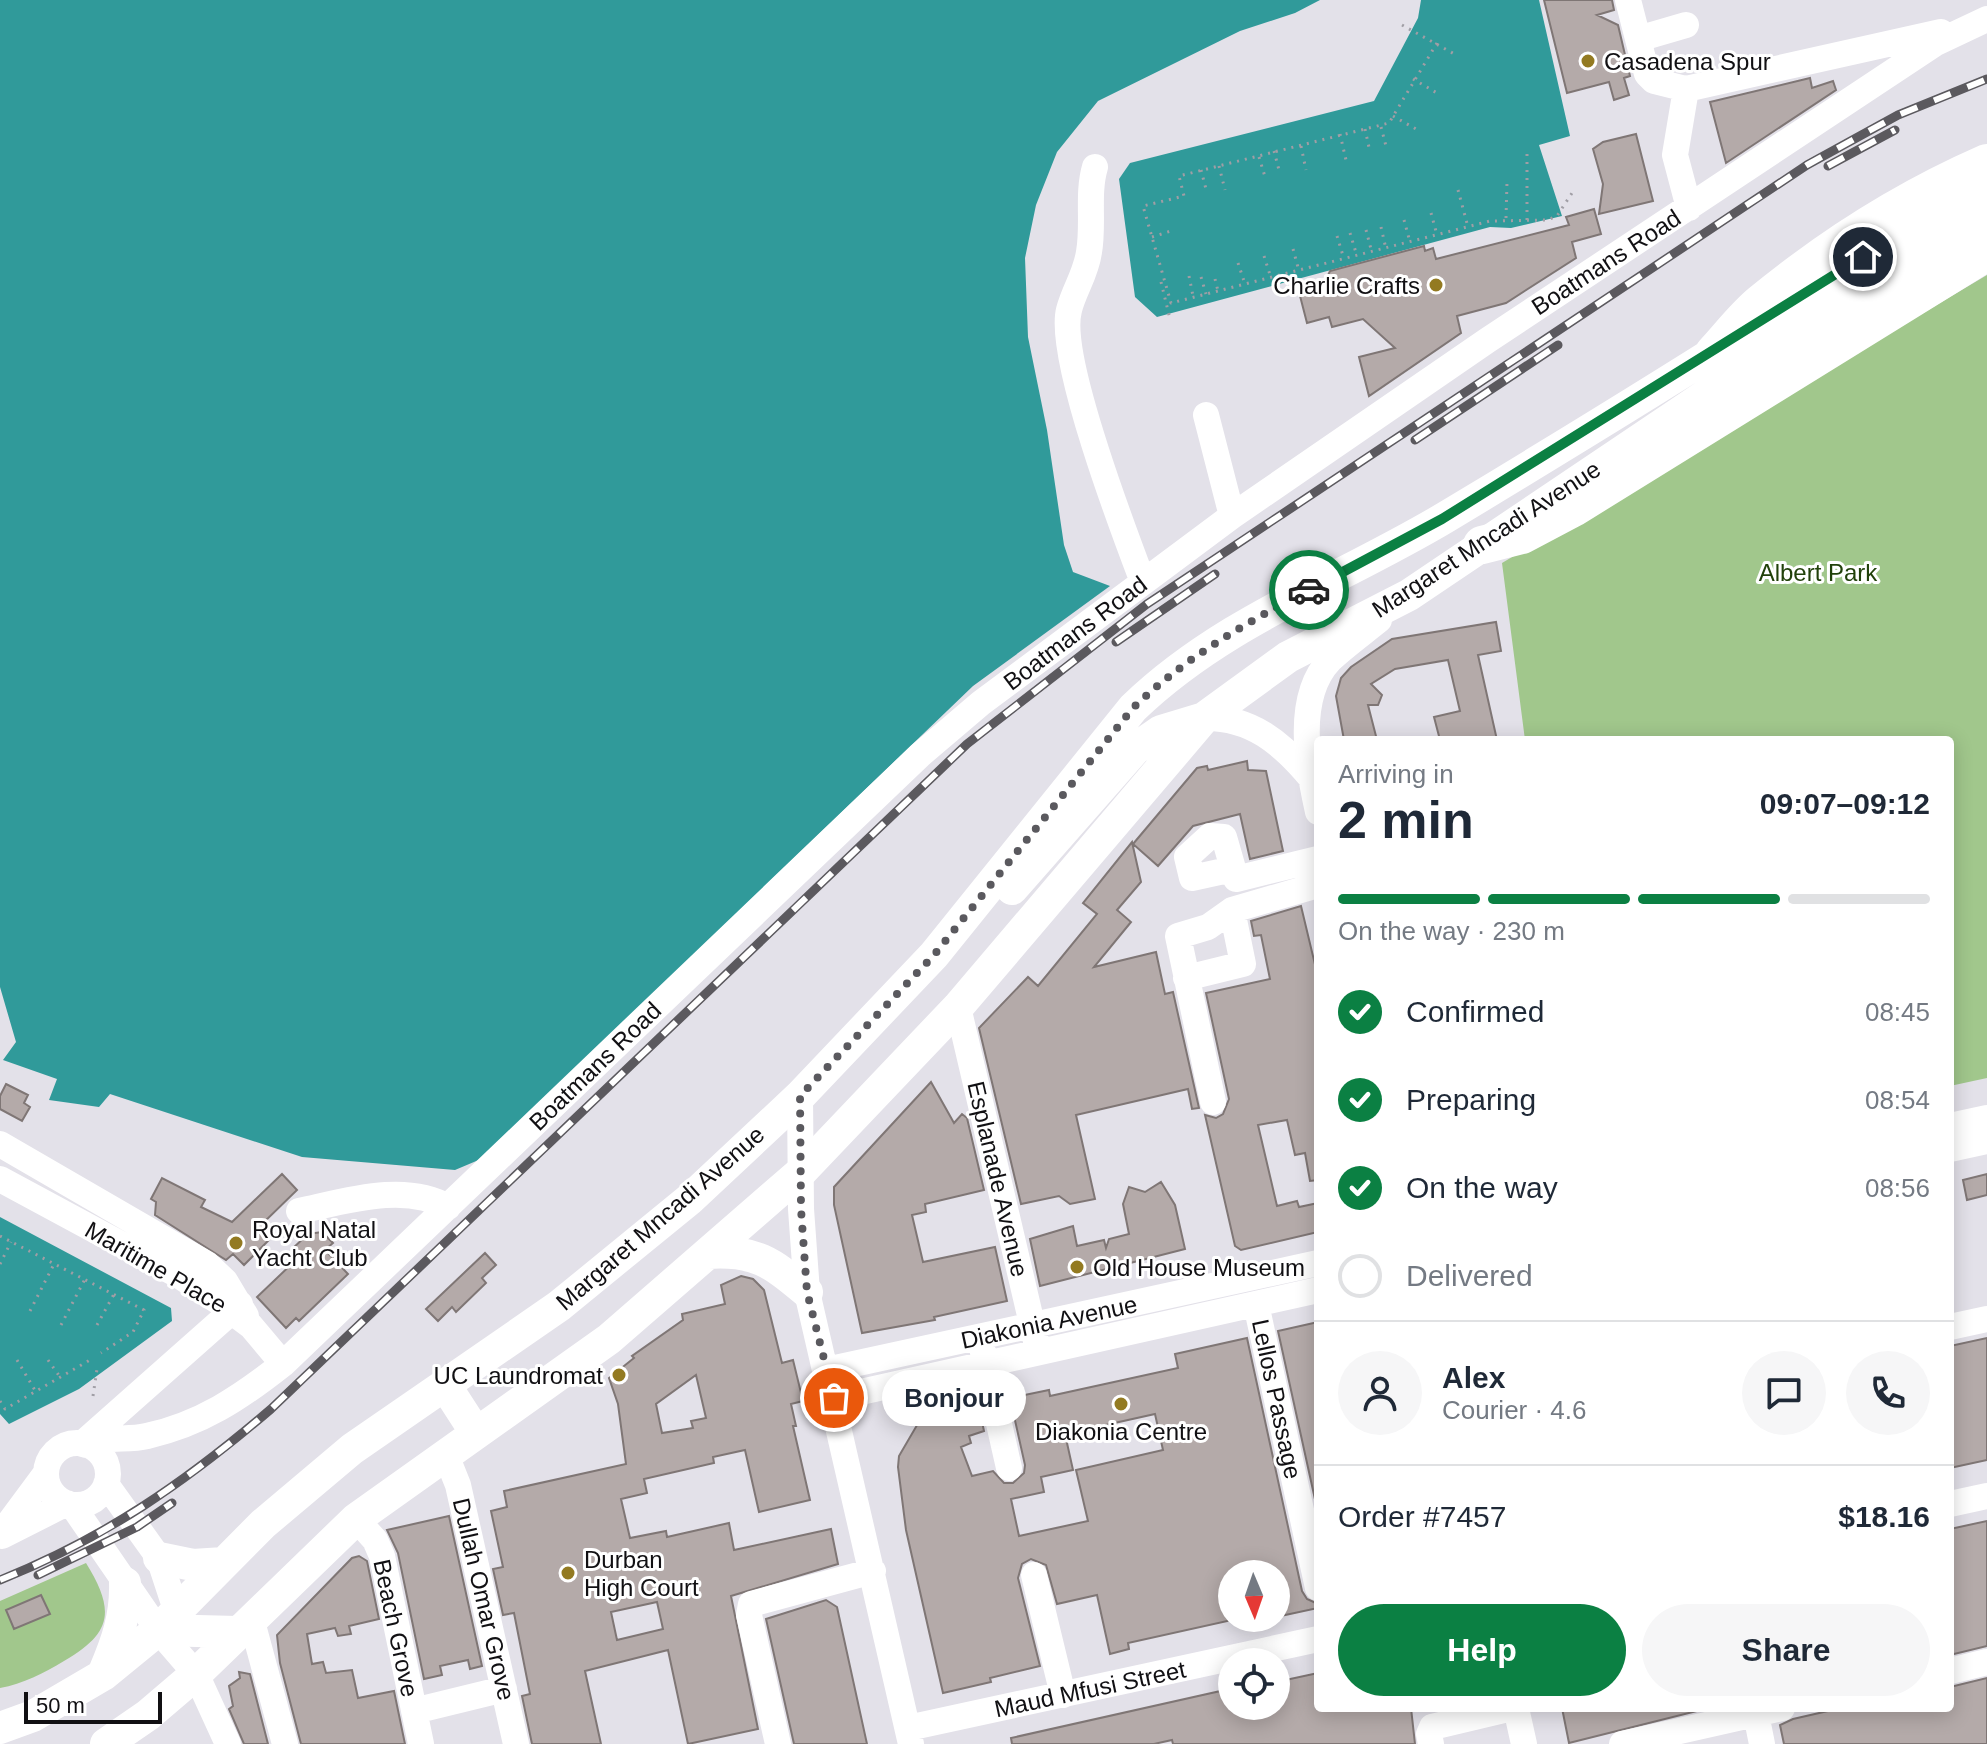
<!DOCTYPE html>
<meta charset="utf-8">
<style>
:root{--surface:#fff;--page:#f6f6f7;--text:#1f2937;--muted:#747a83;--line:#e0e1e3;--accent:#0b8043}
body{margin:0;font-family:Arial,sans-serif;background:var(--page);color:var(--text);height:100vh;display:flex;flex-direction:column;font-size:30px;white-space:nowrap}
*{box-sizing:border-box;margin:0}
p{font-size:26px;color:var(--muted)}
.icon{flex:none;width:44px;height:44px;fill:none;stroke:currentColor;stroke-width:2;stroke-linecap:round;stroke-linejoin:round}
.map{position:relative;flex:1;overflow:hidden}
.details{position:absolute;left:1314px;top:736px;width:640px;height:976px;display:flex;flex-direction:column;background:var(--surface);border-radius:8px;box-shadow:0 4px 20px #0003}
.details>*{flex:none}
.needle{width:52px;rotate:178deg}
.controls{position:absolute;left:1218px;top:1560px;display:grid;gap:16px}
.controls a{display:grid;place-items:center;width:72px;height:72px;border-radius:50%;background:var(--surface);box-shadow:0 4px 20px #0003;font-size:40px}
.scale{position:absolute;left:24px;bottom:20px;width:138px;box-sizing:border-box;padding-left:8px;border:4px solid #111013;border-top:0;font-size:22px;line-height:28px;white-space:nowrap;color:#111013;-webkit-text-stroke:6px #fff;paint-order:stroke}
.pin{position:absolute;display:grid;place-items:center;width:68px;height:68px;color:#fff;margin:-34px;border:4px solid #fff;border-radius:50%;box-shadow:0 2px 8px #0007}
.courier{position:absolute;display:grid;place-items:center;width:80px;height:80px;margin:-40px;border:6px solid #0b8043;border-radius:50%;background:#fff;color:#222;box-shadow:0 2px 10px #0007}
.bubble{position:absolute;height:56px;border-radius:28px;background:var(--surface);box-shadow:0 4px 20px #0003;font-size:26px;font-weight:700;line-height:56px;text-align:center}
.overview em{font-style:normal;font-weight:700}
.overview div{display:flex;flex-direction:column-reverse}
.overview{display:flex;align-items:center;justify-content:space-between;height:136px;padding:0 24px}
h1{font-size:52px;font-weight:700;line-height:60px}
.bar{display:grid;grid-template-columns:repeat(4,1fr);gap:12px 8px;align-content:center;height:96px;padding:0 24px}
.bar i{height:10px;border-radius:6px;background:var(--line)}
.bar .active{background:var(--accent)}
.bar p{grid-column:span 4}
.line{display:flex;align-items:center;gap:20px;padding:0 24px;border-top:2px solid var(--line)}
.line div{flex:1}
.round{display:grid;place-items:center;flex:none;width:84px;height:84px;border-radius:42px;background:var(--page)}
ol{padding:0 24px;list-style:none}
li{display:flex;align-items:center;gap:24px;height:88px}
li p{margin-inline-start:auto}
li .icon{padding:8px;border-radius:50%;background:var(--accent);color:#fff;stroke-width:4}
li:last-child{color:var(--muted)}
li i{width:44px;height:44px;border:4px solid var(--line);border-radius:50%}
.button{display:flex;gap:16px;margin-top:auto;padding:16px 24px}
.button a{flex:1;height:92px;border-radius:48px;background:var(--accent);color:#fff;font-size:32px;font-weight:700;line-height:92px;text-align:center}
.button a+a{background:var(--page);color:var(--text)}
.map>svg:first-child{display:block}
</style>
<div class="map">
<svg width="1987" height="1744" viewBox="0 0 1987 1744">
<rect width="100%" height="100%" fill="#e3e1e9"/>
<!-- green -->
<path fill="#a1c78c" d="M1987 275V1078L1950 1086V740H1525L1502 563Z
M86 1563C115 1610 113 1633 64 1661 44 1673 23 1684 0 1688V1601Z"/>
<!-- water -->
<path fill="#309a9a" d="M0 0H1320L1295 13 1240 31 1098 101 1057 152 1036 205 1025 258 1028 337 1047 430 1064 545 1073 572 1110 586 973 686 481 1159 455 1170 302 1157 110 1094 99 1107 49 1100 57 1079 3 1060 16 1042 0 987Z
M1421 0H1539L1570 136 1539 145 1562 216 1511 228 1490 227 1157 317 1135 297 1119 179 1130 163 1374 101 1418 18Z
M0 1217 171 1308 172 1321 79 1389 9 1424 0 1414Z"/>
<!-- building -->
<path fill="#b4aaa9" stroke="#7f7675" stroke-width="2" fill-rule="evenodd" d="M1544 0H1612L1614 10 1597 15 1618 25 1630 76 1624 78 1629 95 1614 100 1609 82 1567 93Z
M1810 78 1812 88 1833 81 1836 90 1726 163 1710 102Z
M1636 134 1653 201 1599 214 1603 184 1593 149 1603 142Z
M1594 209 1601 234 1572 242 1576 258 1506 303 1457 316 1461 333 1369 396 1359 357 1395 348 1363 319 1332 327 1329 317 1307 323 1299 292 1323 286 1330 271 1424 246 1425 251 1433 248 1436 259 1569 225 1566 217Z
M1496 622 1501 651 1478 655 1497 740H1440L1434 717 1460 711 1448 660 1395 669 1371 684 1382 695 1378 705H1368L1377 740H1344L1336 696 1341 678 1351 667 1392 639Z
M1247 761 1248 770 1266 771 1283 851 1250 859 1240 814 1193 826 1158 866 1133 844 1197 768 1207 766 1208 770Z
M1132 842 1141 882 1117 910 1131 922 1094 967 1156 952 1165 994 1173 992 1199 1108 1192 1109 1188 1089 1076 1115 1095 1199 1070 1204 1059 1196 1021 1204 979 1028 1028 977 1038 986 1097 914 1083 903Z
M1301 906 1318 977V1180L1310 1181 1305 1153 1295 1155 1287 1120 1258 1125 1277 1206 1297 1201 1299 1207 1318 1203V1232L1241 1250 1235 1246 1205 1115 1216 1118 1223 1114 1229 1099 1206 993 1270 979 1261 935 1254 936 1251 921Z
M931 1082 954 1123 962 1114 967 1118 984 1190 925 1204 926 1212 912 1215 923 1262 995 1247 1007 1301 934 1317 935 1320 862 1333 834 1205V1187Z
M6 1084 28 1095 24 1103 30 1107 22 1121 0 1109V1096Z
M282 1174 297 1190 261 1225 271 1238 244 1265 233 1254 226 1260 155 1215 156 1202 151 1199 162 1178 205 1200 201 1207 232 1222Z
M1987 1174V1195L1967 1200 1963 1180Z
M1161 1182 1175 1205 1185 1249 1040 1286 1030 1239 1073 1226 1077 1246 1104 1240 1106 1248 1109 1239 1129 1234 1123 1204 1129 1187 1145 1192Z
M322 1232 333 1243 325 1250 348 1274 299 1321 296 1318 286 1328 257 1297 299 1257 292 1249 308 1234Z
M485 1253 496 1265 482 1278 486 1283 456 1312 452 1307 438 1321 426 1309Z
M741 1276 753 1279 764 1290 782 1363 793 1360 803 1401 791 1404 796 1426H793L810 1500 759 1512 745 1450 713 1457 714 1463 644 1479 647 1493 621 1499 630 1538 666 1531 667 1537 729 1523 734 1550 831 1529 838 1564 731 1596 758 1729 688 1744 668 1650 585 1671 601 1744H532L522 1696 530 1694 514 1613 503 1615 493 1569 503 1567 491 1511 507 1507 504 1491 626 1464 618 1404 609 1378 634 1358 632 1356 683 1320 682 1314 725 1304 721 1285ZM696 1375 706 1418 691 1421 693 1428 662 1433 656 1404ZM657 1602 663 1629 617 1640 611 1612Z
M1318 1322V1513L1278 1331Z
M1247 1338 1302 1591 1307 1599 1318 1604V1608L1276 1617V1574H1232V1620L1128 1643 1129 1649 1110 1654 1097 1595 1057 1604 1046 1565 1031 1559 1022 1564 1018 1578 1040 1666 990 1678 991 1682 943 1693 906 1530 898 1467 899 1456 920 1420 977 1398 984 1431 969 1436 971 1443 961 1447 972 1476 993 1471 1004 1483H1013L1024 1473 1025 1465 1010 1398 1049 1390 1050 1396 1178 1368 1175 1354ZM1155 1414 1163 1450 1076 1470 1088 1521 1019 1536 1011 1499 1044 1492 1041 1477 1073 1470 1065 1434Z
M1987 1338V1460L1950 1468V1346Z
M449 1516 482 1666 470 1669 468 1660 440 1666 442 1675 424 1679 398 1553 387 1530Z
M1987 1521V1646L1950 1655V1529Z
M359 1556 367 1561 379 1619 349 1626 351 1634 338 1636 335 1628 307 1634 312 1664 323 1662 326 1673 352 1670 358 1698 394 1691 405 1744H301L280 1663 277 1635 352 1558Z
M41 1595 50 1614 14 1629 6 1610Z
M826 1600 837 1607 867 1744H794L766 1619Z
M239 1672 250 1674 268 1744H244L229 1709 233 1706 229 1686 240 1678Z
M1318 1673V1708H1411L1415 1744H1173L1172 1740 1154 1744H1012L1011 1738 1225 1690 1226 1694 1232 1692V1706H1276V1682Z
M1987 1678V1744H1784L1780 1725 1793 1719 1841 1708H1950V1687Z
M1562 1708H1697V1711L1569 1743Z"/>
<g fill="none" stroke-linecap="round" stroke-linejoin="round">
<!-- path -->
<path stroke="#a09ea5" stroke-width="3" stroke-dasharray="2 6" stroke-linecap="butt" d="M1402 25 1458 56
M1437 43 1389 123 1179 176 1184 196 1143 206 1171 303 1490 221 1547 220 1557 216 1572 193
M1413 79 1437 93
M1393 116 1416 129
M1381 127 1387 150
M1365 129 1370 152
M1340 134 1346 160
M1301 146 1306 170
M1274 151 1280 174
M1259 157 1266 180
M1219 166 1225 190
M1201 170 1207 193
M1458 190 1468 227
M1431 213 1437 235
M1506 218 1507 182
M1404 220 1410 242
M1527 220V154
M1381 227 1386 249
M1366 230 1372 253
M1350 233 1357 256
M1337 236 1344 259
M1152 237 1174 230
M1293 249 1299 271
M1264 256 1271 278
M1238 263 1245 284
M1189 276 1193 296
M1201 277 1206 294
M1215 279 1218 291
M1161 282 1170 319
M0 1236 144 1310 133 1332 101 1353
M0 1264 11 1242
M30 1311 54 1264
M61 1325 85 1279
M97 1325 114 1294
M17 1360 36 1392
M48 1360 60 1377
M93 1396 97 1369
M0 1401 5 1409 90 1360"/>
<!-- minor -->
<path stroke="#fff" stroke-width="26" d="M1628 0 1647 74 1654 81 1686 89 1941 32
M1638 39 1686 25
M1686 89 1675 155 1689 208
M1095 167C1087 194 1094 224 1089 252 1086 274 1074 290 1069 310 1057 356 1124 532 1143 582
M1206 415 1232 516
M1204 718C1251 717 1282 743 1311 778
M1318 812C1308 767 1294 698 1330 660 1345 646 1363 633 1379 620
M1233 869 1192 878 1187 857 1210 836 1224 837 1236 879 1318 859
M1186 978 1243 964 1232 910
M958 1007 1036 1341
M800 1096 801 1209 807 1292 911 1744
M1213 1102 1178 936 1208 927 1232 910 1318 885
M1950 1126 1987 1118
M0 1144 207 1264 225 1281 246 1316
M1950 1149 1987 1141
M0 1179 178 1275 219 1302 251 1326 283 1364
M299 1211C346 1201 405 1182 448 1207
M1256 1304 1318 1588
M1950 1327 1987 1319
M982 1348 1009 1468
M826 1370 1318 1263
M834 1398 1318 1290
M46 1474a31 31 0 1 1 62 0a31 31 0 1 1-62 0Z
M82 1444 240 1304
M86 1445C106 1435 126 1441 147 1436 201 1424 240 1398 283 1364L920 755 981 703 1232 516 1488 340 1936 43 1987 19
M446 1455 458 1485 516 1744
M106 1484 159 1558 182 1628
M1950 1504 1987 1496
M72 1505 158 1630 196 1674 228 1744
M356 1519 375 1540 382 1556 421 1744
M0 1535 46 1473
M2 1536 67 1503
M1034 1575 1063 1695
M251 1618 285 1744
M1950 1671 1987 1662
M1516 1708 1524 1744
M414 1711 504 1689
M1756 1714 1762 1744
M908 1728 1318 1639
M778 1744 749 1615 751 1604 873 1571
M1431 1744 1429 1734 1432 1727 1512 1708
M1622 1744 1782 1708"/>
<!-- major -->
<path stroke="#fff" stroke-width="32" d="M1012 889 1135 749 1161 731 1204 718
M708 1253C756 1250 771 1262 807 1292
M445 1385 476 1433
M159 1558 193 1565 224 1563
M158 1630 237 1632
M104 1672C117 1642 126 1616 125 1583
M0 1728 33 1716 103 1675 158 1630 263 1524 352 1449 559 1306 690 1199 800 1096 934 955 1133 708C1223 621 1341 580 1446 517 1559 449 1670 381 1781 310 1848 267 1914 217 1987 184
M106 1744 148 1715 196 1674 356 1519 609 1339 800 1173 958 1007 1204 718 1288 657 1409 595 1856 294 1968 224 1987 216"/>
<!-- highway -->
<path stroke="#fff" stroke-width="38" d="M1714 353C1729 337 1744 317 1761 303 1828 248 1907 198 1987 163
M1482 545 1522 535 1573 508 1987 252"/>
<!-- rail casing -->
<g stroke="#5b595e" stroke-width="9">
<path id="rail" d="M1828 166 1895 130
M1415 440 1558 345
M1116 642 1215 574
M38 1575 137 1527 172 1503
M0 1580C105 1538 186 1482 271 1409L967 744 1147 604 1807 165 1898 115 1987 79"/>
</g>
<!-- rail -->
<use href="#rail" stroke="#fff" stroke-width="6" stroke-dasharray="18" stroke-linecap="butt"/>
</g>
<g fill="none" stroke-linecap="round" stroke-linejoin="round">
<!-- done -->
<path stroke="#5a595e" stroke-width="8" stroke-dasharray="0 14.4" d="M834 1398 807 1292 801 1209 800 1096 934 955 1133 708C1186 657 1244 624 1309 590"/>
<!-- route -->
<path stroke="#0b8043" stroke-width="10" d="M1309 590 1442 519 1863 257"/>
</g>
<!-- markers -->
<g fill="#937a21" stroke="#fff" stroke-width="3">
<circle cx="1588" cy="61" r="8"/>
<circle cx="1436" cy="285" r="8"/>
<circle cx="236" cy="1243" r="8"/>
<circle cx="1077" cy="1267" r="8"/>
<circle cx="619" cy="1375" r="8"/>
<circle cx="1121" cy="1404" r="8"/>
<circle cx="568" cy="1573" r="8"/>
</g>
<g text-anchor="middle" dominant-baseline="central" stroke-width="6" stroke-linejoin="round" paint-order="stroke">
<!-- poi labels -->
<g font-size="24" fill="#111013" stroke="#fff" text-anchor="start">
<text x="1604" y="61">Casadena Spur</text>
<text x="1420" y="285" text-anchor="end">Charlie Crafts</text>
<text x="252" y="1229">Royal Natal<tspan x="252" dy="28">Yacht Club</tspan></text>
<text x="1093" y="1267">Old House Museum</text>
<text x="603" y="1375" text-anchor="end">UC Laundromat</text>
<text x="1121" y="1431" text-anchor="middle">Diakonia Centre</text>
<text x="584" y="1559">Durban<tspan x="584" dy="28">High Court</tspan></text>
</g>
<!-- street labels -->
<g font-size="24" fill="#111013" stroke="#fff">
<text transform="translate(1606 262) rotate(-33)">Boatmans Road</text>
<text transform="translate(1486 539) rotate(-33)">Margaret Mncadi Avenue</text>
<text transform="translate(1075 633) rotate(-37)">Boatmans Road</text>
<text transform="translate(595 1066) rotate(-44)">Boatmans Road</text>
<text transform="translate(998 1179) rotate(77)">Esplanade Avenue</text>
<text transform="translate(660 1218) rotate(-41)">Margaret Mncadi Avenue</text>
<text transform="translate(156 1267) rotate(30)">Maritime Place</text>
<text transform="translate(1049 1322) rotate(-12)">Diakonia Avenue</text>
<text transform="translate(1277 1399) rotate(78)">Lellos Passage</text>
<text transform="translate(484 1599) rotate(77)">Dullah Omar Grove</text>
<text transform="translate(396 1628) rotate(78)">Beach Grove</text>
<text transform="translate(1090 1689) rotate(-12)">Maud Mfusi Street</text>
</g>
<!-- park labels -->
<g font-size="24" fill="#21410a" stroke="#fff">
<text x="1818" y="572">Albert Park</text>
</g>
</g>
</svg>
<div class="controls">
<a><svg class="needle" viewBox="-14 -14 28 28"><path d="M0-13l5 13h-10z" fill="#e53935"/><path d="M0 13l5-13h-10z" fill="#747a83"/></svg></a>
<a><svg class="icon" aria-label="locate" viewBox="0 0 24 24"><circle cx="12" cy="12" r="6"/><path d="M12 2v4M12 18v4M2 12h4M18 12h4"/></svg></a>
</div>
<div class="scale">50 m</div>
<div class="pin" style="left:834px;top:1398px;background:#ea580c"><svg class="icon" aria-label="bag" viewBox="0 0 24 24"><path d="M5 8h14l-1 12H6zM9 8a3 3 0 0 1 6 0"/></svg></div>
<div class="pin" style="left:1863px;top:257px;background:#1f2937"><svg class="icon" aria-label="home" viewBox="0 0 24 24"><path d="M3 11l9-7 9 7M6 9v11h12V9"/></svg></div>
<div class="courier" style="left:1309px;top:590px"><svg class="icon" aria-label="car" viewBox="0 0 24 24"><path d="M5 17H2v-5l4-1 3-4h7l3 4 3 1v5h-3M9 17h6M6 11h13"/><circle cx="7" cy="17" r="2"/><circle cx="17" cy="17" r="2"/></svg></div>
<div class="bubble" style="left:882px;top:1370px;width:144px">Bonjour</div>
<section class="details">
<div class="overview"><div><h1>2 min</h1><p>Arriving in</p></div><em>09:07–09:12</em></div>
<div class="bar"><i class="active"></i><i class="active"></i><i class="active"></i><i></i><p>On the way · 230 m</p></div>
<ol>
<li><svg class="icon" aria-label="check" viewBox="0 0 24 24"><path d="M5 12l5 5 9-10"/></svg>Confirmed<p>08:45</p></li>
<li><svg class="icon" aria-label="check" viewBox="0 0 24 24"><path d="M5 12l5 5 9-10"/></svg>Preparing<p>08:54</p></li>
<li><svg class="icon" aria-label="check" viewBox="0 0 24 24"><path d="M5 12l5 5 9-10"/></svg>On the way<p>08:56</p></li>
<li><i></i>Delivered</li>
</ol>
<div class="line" style="height:144px"><a class="round"><svg class="icon" aria-label="person" viewBox="0 0 24 24"><circle cx="12" cy="8" r="4"/><path d="M4 21q1-7 8-7t8 7"/></svg></a><div><b>Alex</b><p>Courier · 4.6</p></div><a class="round"><svg class="icon" aria-label="chat" viewBox="0 0 24 24"><path d="M4 5h16v11H9l-5 4z"/></svg></a><a class="round"><svg class="icon" aria-label="phone" viewBox="0 0 24 24"><path d="M5 4h4l2 5-3 2q2 4 5 5l2-3 5 2v4C11 20 4 13 5 4z"/></svg></a></div>
<div class="line" style="height:104px"><div>Order #7457</div><b>$18.16</b></div>
<div class="button"><a>Help</a><a>Share</a></div>
</section>
</div>
